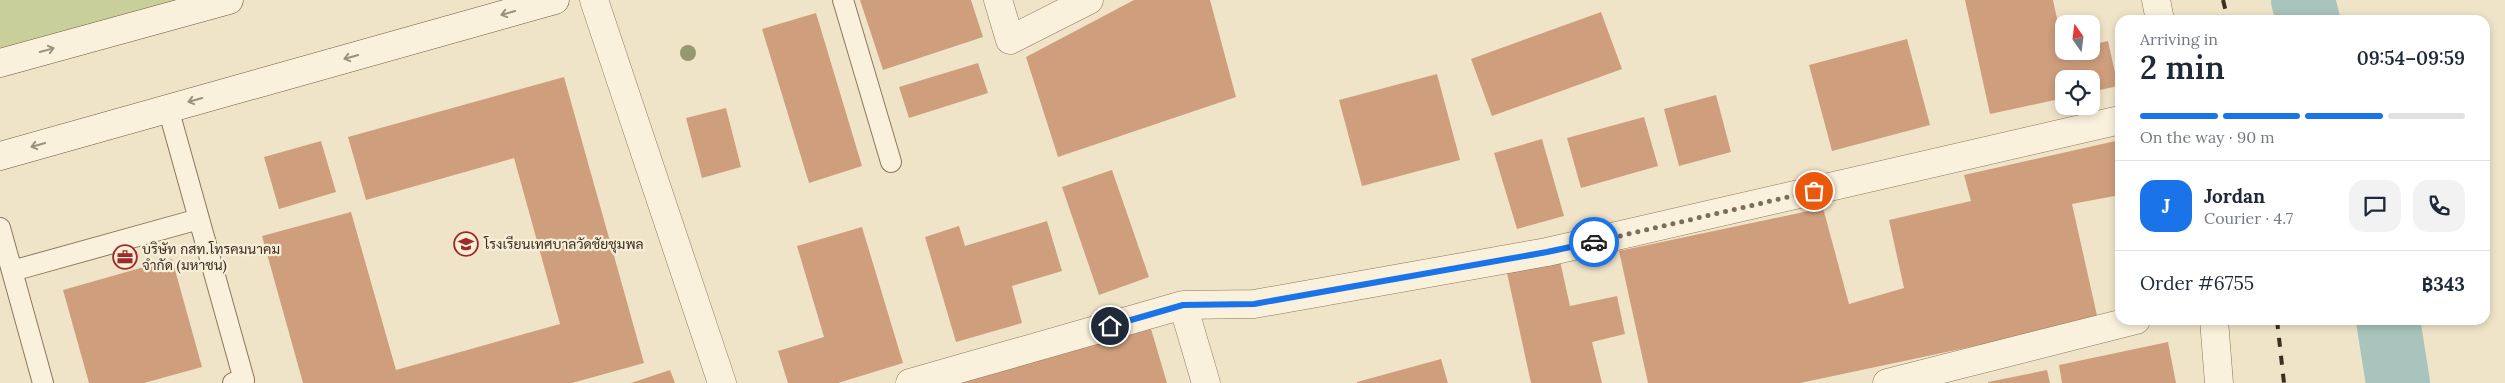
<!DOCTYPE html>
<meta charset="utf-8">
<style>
:root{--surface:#fff;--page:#f2f2f3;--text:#1f2937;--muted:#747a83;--line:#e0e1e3;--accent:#1a73e8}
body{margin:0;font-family:Lora,Sarabun,serif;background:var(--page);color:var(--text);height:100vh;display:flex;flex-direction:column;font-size:19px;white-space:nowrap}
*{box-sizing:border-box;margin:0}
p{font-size:16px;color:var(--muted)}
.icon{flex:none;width:28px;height:28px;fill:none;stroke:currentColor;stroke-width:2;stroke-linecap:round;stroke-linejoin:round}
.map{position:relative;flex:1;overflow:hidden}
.panel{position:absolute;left:2115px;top:15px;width:375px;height:310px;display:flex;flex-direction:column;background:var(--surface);border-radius:15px;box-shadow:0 2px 8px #0003}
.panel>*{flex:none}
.needle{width:32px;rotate:346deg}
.tools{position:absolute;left:2055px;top:15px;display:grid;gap:10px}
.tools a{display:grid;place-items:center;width:45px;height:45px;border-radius:10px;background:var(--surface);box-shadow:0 2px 8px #0003;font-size:25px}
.pin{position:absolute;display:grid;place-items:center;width:42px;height:42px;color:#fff;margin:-21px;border:2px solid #fff;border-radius:50%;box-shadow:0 1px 5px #0007}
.courier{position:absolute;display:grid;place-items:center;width:50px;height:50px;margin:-25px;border:4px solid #1a73e8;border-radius:50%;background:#fff;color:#222;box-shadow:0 1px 6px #0007}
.summary em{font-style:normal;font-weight:600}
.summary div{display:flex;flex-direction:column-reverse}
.summary{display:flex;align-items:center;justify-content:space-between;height:85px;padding:0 25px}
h1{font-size:32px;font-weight:600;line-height:38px}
.bar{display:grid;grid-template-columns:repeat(4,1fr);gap:8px 5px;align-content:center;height:60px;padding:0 25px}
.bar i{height:6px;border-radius:4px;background:var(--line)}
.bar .selected{background:var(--accent)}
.bar p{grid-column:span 4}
.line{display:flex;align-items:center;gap:12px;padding:0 25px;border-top:1px solid var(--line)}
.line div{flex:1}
.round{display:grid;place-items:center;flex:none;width:52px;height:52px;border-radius:15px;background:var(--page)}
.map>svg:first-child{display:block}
</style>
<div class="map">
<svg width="2505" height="383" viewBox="0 0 2505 383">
<rect width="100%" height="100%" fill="#f0e4c8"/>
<!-- green -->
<path fill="#c9cf9b" d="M0 0H229L0 63Z"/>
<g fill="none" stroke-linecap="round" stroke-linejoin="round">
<!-- river -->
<path stroke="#a9c4bc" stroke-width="64" d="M2303 0 2308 20
M2388 320 2398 383"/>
</g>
<!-- building -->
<path fill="#cf9f7d" d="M860 0H971L983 37 883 70Z
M1134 0H1210L1236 97 1058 157 1026 57Z
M1965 0H2053L2064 51H2091V45L2108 41 2118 86 2091 92V79H2064V98L1990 114Z
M1601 12 1622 69 1492 116 1471 59Z
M816 13 862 166 809 183 762 29Z
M1907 39 1930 125 1832 151 1809 65Z
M978 63 988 93 909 118 899 87Z
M1437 74 1460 160 1362 186 1339 100Z
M564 77 644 363 572 383H303L262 236 351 212 396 370 560 324 514 158 366 200 348 137Z
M1716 95 1731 152 1679 166 1664 109Z
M726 108 741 167 702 178 686 118Z
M1644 117 1658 166 1581 188 1567 138Z
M1542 139 1564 216 1517 229 1494 153Z
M2120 140V195L2072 204 2098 320 1800 383H1648L1619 251 1823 208 1849 304 1904 288 1889 220 1971 201 1964 175Z
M321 141 336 192 279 209 264 157Z
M1112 170 1149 277 1099 295 1062 187Z
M1047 221 1062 271 1012 286 1022 323 956 342 925 237 959 226 965 246Z
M862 227 903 363 838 383H788L778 351 824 337 797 246Z
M172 259 202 367 144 383H89L63 290Z
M1560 261 1570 306 1617 296 1625 334 1592 342 1602 383H1531L1507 273Z
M1151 329 1167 383H964V382Z
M2168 342 2176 383H2062L2059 365Z
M1441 359 1448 383H1357V382Z
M670 370 675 383H631Z
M2047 370 2050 383H1988V382Z"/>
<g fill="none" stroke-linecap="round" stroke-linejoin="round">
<!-- lane casing -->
<g stroke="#8d765c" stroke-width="22">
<path id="lane" d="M843 0 891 162
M199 219 244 380 233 383
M0 228 12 271 199 219 168 108
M12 271 43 383"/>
</g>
<!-- street casing -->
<g stroke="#8d765c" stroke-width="29">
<path id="street" d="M594 0 722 383
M998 0 1010 40 1089 0
M2156 0 2160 20
M1183 305 1206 383
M2214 320 2219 383
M910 383 1183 305 1254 304 1547 252 2120 120
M1887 383 2136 320"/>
</g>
<!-- secondary casing -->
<g stroke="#6f573f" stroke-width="29">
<path id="secondary" d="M0 63 229 0
M0 156 555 0"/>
</g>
<!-- lane -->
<use href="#lane" stroke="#faf1dc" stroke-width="20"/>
<!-- street -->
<use href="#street" stroke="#faf1dc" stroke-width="28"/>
<!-- secondary -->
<use href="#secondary" stroke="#faf1dc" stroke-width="28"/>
<!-- rail -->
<path stroke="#3d2e20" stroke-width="4" stroke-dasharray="9 9" stroke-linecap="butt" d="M2223 0 2228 20
M2277 320 2284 383"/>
</g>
<!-- trees -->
<circle fill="#96986f" cx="688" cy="53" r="8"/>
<!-- one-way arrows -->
<defs><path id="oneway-shaft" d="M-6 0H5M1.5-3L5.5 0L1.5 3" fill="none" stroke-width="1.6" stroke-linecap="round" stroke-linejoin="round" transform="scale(1.25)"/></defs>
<g stroke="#9c907e">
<use href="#oneway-shaft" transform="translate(508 13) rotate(164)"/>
<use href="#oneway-shaft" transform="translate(47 50) rotate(-15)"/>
<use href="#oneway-shaft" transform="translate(351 57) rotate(164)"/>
<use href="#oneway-shaft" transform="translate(195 100) rotate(164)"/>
<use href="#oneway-shaft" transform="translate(38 145) rotate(164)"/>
</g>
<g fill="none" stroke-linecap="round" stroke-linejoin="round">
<!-- done -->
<path stroke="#7c6e5b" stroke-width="5" stroke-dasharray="0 9" d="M1594 242 1814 191"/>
<!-- route -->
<path stroke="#1a73e8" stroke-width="6" d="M1110 326 1183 305 1254 304 1547 252 1594 242"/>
</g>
<!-- icons -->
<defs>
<g id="school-ring" transform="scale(1.25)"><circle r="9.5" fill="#f7eed8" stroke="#9e2a2b" stroke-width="1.5"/><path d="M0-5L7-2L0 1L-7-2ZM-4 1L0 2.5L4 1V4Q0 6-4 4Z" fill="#9e2a2b"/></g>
<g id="office-ring" transform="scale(1.25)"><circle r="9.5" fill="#f7eed8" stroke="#9e2a2b" stroke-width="1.5"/><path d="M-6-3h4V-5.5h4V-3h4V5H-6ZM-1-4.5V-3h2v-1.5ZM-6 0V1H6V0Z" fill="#9e2a2b"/></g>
</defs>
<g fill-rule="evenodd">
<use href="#school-ring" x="466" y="244"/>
<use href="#office-ring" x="125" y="257"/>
</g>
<g text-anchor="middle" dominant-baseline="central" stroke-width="4.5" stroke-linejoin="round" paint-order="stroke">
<!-- poi labels -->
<g font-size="14" fill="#3d2e20" stroke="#f7eed8" text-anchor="start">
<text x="484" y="244">โรงเรียนเทศบาลวัดชัยชุมพล</text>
<text x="142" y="249">บริษัท กสท.โทรคมนาคม<tspan x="142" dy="16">จำกัด (มหาชน)</tspan></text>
</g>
</g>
</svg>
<div class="tools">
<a><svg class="needle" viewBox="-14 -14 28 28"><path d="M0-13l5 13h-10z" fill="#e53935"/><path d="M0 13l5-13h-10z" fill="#747a83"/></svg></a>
<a><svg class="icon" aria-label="locate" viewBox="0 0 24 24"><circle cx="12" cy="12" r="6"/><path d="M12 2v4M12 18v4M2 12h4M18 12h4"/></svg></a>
</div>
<div class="pin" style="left:1814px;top:191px;background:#ea580c"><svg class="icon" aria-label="bag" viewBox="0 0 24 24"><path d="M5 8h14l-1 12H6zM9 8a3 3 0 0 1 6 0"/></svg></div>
<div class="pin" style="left:1110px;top:326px;background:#1f2937"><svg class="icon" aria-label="home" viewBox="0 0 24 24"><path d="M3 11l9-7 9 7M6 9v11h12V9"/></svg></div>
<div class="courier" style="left:1594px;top:242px"><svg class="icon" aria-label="car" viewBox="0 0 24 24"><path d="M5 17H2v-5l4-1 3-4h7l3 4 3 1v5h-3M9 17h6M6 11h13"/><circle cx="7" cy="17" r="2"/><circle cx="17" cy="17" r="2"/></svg></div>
<section class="panel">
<div class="summary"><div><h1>2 min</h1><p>Arriving in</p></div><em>09:54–09:59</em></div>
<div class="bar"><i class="selected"></i><i class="selected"></i><i class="selected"></i><i></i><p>On the way · 90 m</p></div>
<div class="line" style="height:90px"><b class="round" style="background:var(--accent);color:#fff">J</b><div><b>Jordan</b><p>Courier · 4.7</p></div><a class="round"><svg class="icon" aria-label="chat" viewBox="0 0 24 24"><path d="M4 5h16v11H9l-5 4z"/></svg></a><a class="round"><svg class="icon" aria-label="phone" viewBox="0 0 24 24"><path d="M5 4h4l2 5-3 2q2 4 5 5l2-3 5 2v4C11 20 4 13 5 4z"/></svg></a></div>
<div class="line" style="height:65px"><div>Order #6755</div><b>฿343</b></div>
</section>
</div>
